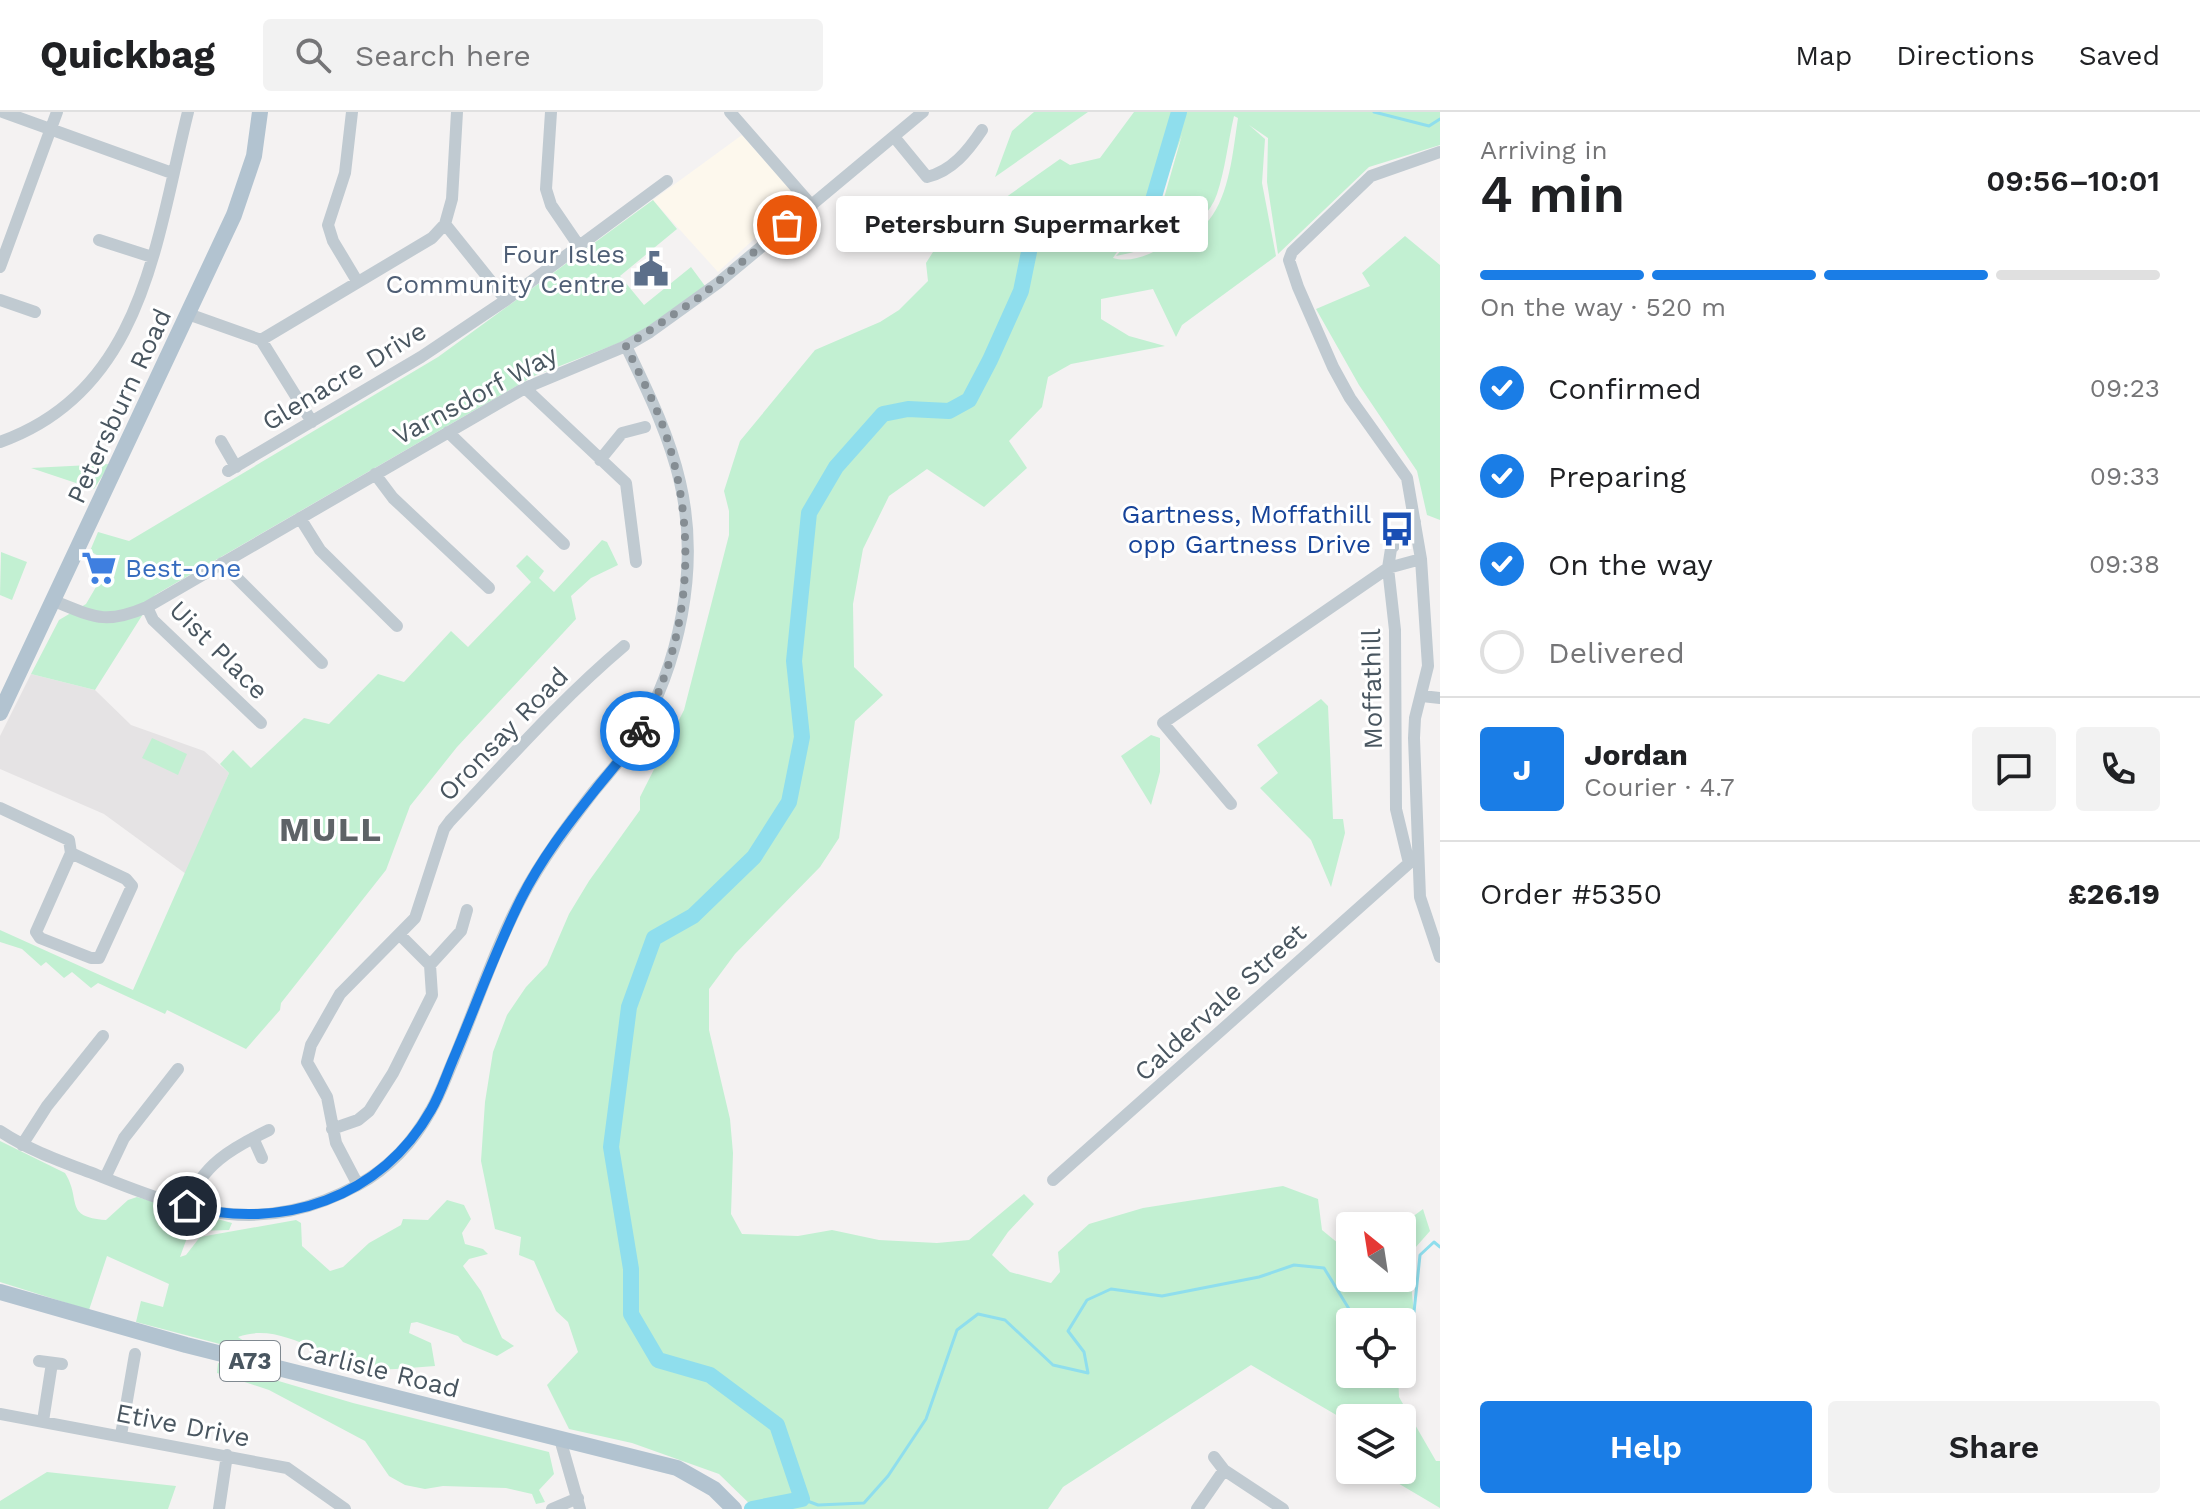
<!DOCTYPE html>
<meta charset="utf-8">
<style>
:root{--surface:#fff;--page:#f2f2f2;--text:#202124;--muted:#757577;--line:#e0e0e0;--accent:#1a7de6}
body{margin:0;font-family:"Work Sans",sans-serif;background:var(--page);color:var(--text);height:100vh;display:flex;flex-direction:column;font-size:30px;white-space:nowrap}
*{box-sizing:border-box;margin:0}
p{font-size:26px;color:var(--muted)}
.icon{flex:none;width:44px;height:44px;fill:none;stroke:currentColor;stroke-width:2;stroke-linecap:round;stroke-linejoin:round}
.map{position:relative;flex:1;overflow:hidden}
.panel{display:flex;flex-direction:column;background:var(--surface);width:760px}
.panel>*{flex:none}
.needle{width:52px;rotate:330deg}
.buttons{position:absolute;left:1336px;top:1100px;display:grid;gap:16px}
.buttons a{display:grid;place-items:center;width:80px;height:80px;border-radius:8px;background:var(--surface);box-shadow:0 4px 12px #0003;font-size:40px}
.pin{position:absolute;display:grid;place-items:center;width:68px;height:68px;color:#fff;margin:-34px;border:4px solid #fff;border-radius:50%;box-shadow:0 2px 8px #0007}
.courier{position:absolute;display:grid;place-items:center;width:80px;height:80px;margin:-40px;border:6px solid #1a7de6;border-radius:50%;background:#fff;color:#222;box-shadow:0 2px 10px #0007}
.bubble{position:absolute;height:56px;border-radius:8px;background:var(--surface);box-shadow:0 4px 12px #0003;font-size:26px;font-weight:600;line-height:56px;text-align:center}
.summary em{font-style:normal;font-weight:600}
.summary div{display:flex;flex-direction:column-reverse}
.summary{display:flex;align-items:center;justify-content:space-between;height:136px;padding:0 40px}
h1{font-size:52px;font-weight:600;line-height:60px}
.bar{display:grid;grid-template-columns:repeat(4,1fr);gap:12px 8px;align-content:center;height:96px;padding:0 40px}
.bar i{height:10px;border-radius:6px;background:var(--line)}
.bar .on{background:var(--accent)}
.bar p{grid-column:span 4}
.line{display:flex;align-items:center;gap:20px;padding:0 40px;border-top:2px solid var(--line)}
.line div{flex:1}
.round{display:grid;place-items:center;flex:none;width:84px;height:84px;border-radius:8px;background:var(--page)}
ol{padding:0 40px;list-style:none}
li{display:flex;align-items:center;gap:24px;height:88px}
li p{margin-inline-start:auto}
li .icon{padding:8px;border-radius:50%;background:var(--accent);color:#fff;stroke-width:4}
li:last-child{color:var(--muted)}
li i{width:44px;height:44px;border:4px solid var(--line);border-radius:50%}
.action{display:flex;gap:16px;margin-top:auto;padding:16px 40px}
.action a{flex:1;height:92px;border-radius:8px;background:var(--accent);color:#fff;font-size:32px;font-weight:600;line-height:92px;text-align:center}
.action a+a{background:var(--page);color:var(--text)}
header{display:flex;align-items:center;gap:48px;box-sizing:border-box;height:112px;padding:0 40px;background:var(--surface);border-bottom:2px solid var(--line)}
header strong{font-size:38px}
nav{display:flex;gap:44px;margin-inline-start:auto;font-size:28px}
.search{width:560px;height:72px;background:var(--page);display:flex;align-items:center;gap:20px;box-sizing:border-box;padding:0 28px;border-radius:8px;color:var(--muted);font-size:30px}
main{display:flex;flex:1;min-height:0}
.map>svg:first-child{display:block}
</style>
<header>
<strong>Quickbag</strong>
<div class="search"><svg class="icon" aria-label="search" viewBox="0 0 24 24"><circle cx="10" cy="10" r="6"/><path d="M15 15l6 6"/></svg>Search here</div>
<nav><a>Map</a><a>Directions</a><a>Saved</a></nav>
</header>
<main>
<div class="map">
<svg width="1440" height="1397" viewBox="0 0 1440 1397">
<rect width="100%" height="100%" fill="#f4f2f2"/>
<!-- commercial -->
<path fill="#fdf8ed" d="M742 23 798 87 718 160 653 88Z"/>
<!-- education -->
<path fill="#e5e3e4" d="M31 562 95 578 131 613 204 639 229 661 186 762 104 702 0 657V624Z"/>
<!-- green -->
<path fill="#c2f0d2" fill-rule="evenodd" d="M1034 0H1088L995 65 1012 19Z
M1134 0H1440V33L1369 55 1278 142 1267 70 1268 26 1249 13 1265 27 1262 71 1276 144 1182 213 1176 225 1153 177 1101 187V207L1129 224 1165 234 1071 252 1048 265 1042 295 1009 329 1027 356 984 395 927 357 889 384 863 437 853 492 854 555 883 583 855 609 839 726 820 755 735 842 709 877V918L730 1007 733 1041 731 1102 742 1122 798 1124 832 1118 879 1128 937 1131 969 1128 1024 1082 1034 1092 1008 1120 992 1143 1010 1160 1051 1171 1060 1160 1058 1140 1089 1112 1143 1096 1283 1074 1318 1087 1322 1118 1350 1141V1166H1402L1400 1114 1423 1097 1430 1119 1408 1144 1415 1210 1402 1224V1210H1350V1262H1398L1399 1285 1436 1349H1440V1396L1396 1370 1387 1358H1402V1306H1350V1311L1251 1253 1063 1375 1048 1397H755L719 1362 632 1331 569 1317 547 1273 578 1240 568 1210 556 1199 534 1149 519 1143 521 1125 495 1117 481 1049 485 990 493 940 507 903 526 875 547 853 569 802 589 769 640 698V685L684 598 729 423V399L724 379 740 329 815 238 880 210 899 198 928 169 926 151 959 99 985 100 1060 47 1070 53 1100 46ZM1234 4 1238 6C1233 38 1230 82 1209 108 1200 118 1178 125 1166 133 1150 143 1131 151 1113 146L1126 126 1156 96 1182 23 1162 93 1116 144C1152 137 1204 121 1217 82 1225 58 1228 30 1234 4Z
M653 88 677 117 620 164 644 193 691 155 705 174 652 214 624 229 534 264 155 483 95 578 31 562 59 508 86 492 110 451 90 439 98 420 129 429 438 245Z
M1405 124 1440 153V408L1427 403 1417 359 1359 273 1316 197 1370 174 1362 161Z
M110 352 94 377 31 356Z
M602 428 607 430 618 453 591 466 571 484 576 507 457 635 410 694 386 758 281 891 280 898 246 937 167 898 165 902 98 871 91 876 72 860 64 866 46 850 41 854 22 837 0 830V818L133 878 229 661 220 652 233 638 251 656 304 606 329 612 378 562 404 570 451 519 468 535 531 470 516 454 527 443 544 459 539 466 554 480Z
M1 440 27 450 12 488 0 483Z
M1321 587 1328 594 1333 707H1343L1345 721 1331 775 1311 728 1260 676 1278 661 1257 633Z
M1151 623 1160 626V660L1151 693 1121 644Z
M152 626 187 642 178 663 142 646Z
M0 1029 65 1061C82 1088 63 1105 106 1108L128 1088 137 1085 232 1111 229 1118 198 1119 188 1123 180 1145 186 1143 200 1125 296 1108 301 1111 302 1134 330 1159 343 1155 369 1131 401 1113 403 1107 428 1108 447 1088 464 1093 471 1107 462 1121 465 1132 483 1137 488 1142 469 1147 463 1154 481 1179 502 1226 514 1234 497 1244 463 1230 458 1224 417 1210 411 1211 409 1221 431 1231 435 1254C414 1255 391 1259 371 1257 327 1251 283 1208 238 1225L266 1244 136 1210 141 1189 163 1195 169 1172 107 1144 89 1198 0 1170Z
M218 1251 353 1291 549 1340 554 1362 539 1378 545 1390 536 1392 532 1382 506 1376 443 1374 425 1377 405 1373 389 1364 365 1329 269 1278 217 1261Z
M47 1360 176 1374 168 1397H0V1389Z"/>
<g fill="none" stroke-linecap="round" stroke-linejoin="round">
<!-- stream -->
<path stroke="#8fdeed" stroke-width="3" d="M1374 0 1429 14 1440 7
M1402 1211 1414 1200 1420 1143 1434 1130 1440 1135
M802 1387 818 1393 864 1391 888 1364 926 1307 957 1218 978 1202 1005 1208 1053 1253 1088 1261 1084 1240 1068 1219 1087 1188 1111 1177 1162 1184 1259 1165 1294 1153 1324 1156 1357 1210"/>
<!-- river -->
<path stroke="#8fdeed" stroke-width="16" d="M752 1397 802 1387 777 1313 710 1263 658 1248 631 1202V1157L611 1035 629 895 654 826 693 804 754 745 789 690 802 625 794 549 809 401 836 355 883 302 908 297 949 299 969 288 990 248 1021 179 1030 135C1053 121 1074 111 1102 114 1120 116 1126 119 1145 115L1179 0"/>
<!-- minor -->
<path stroke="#c0cad1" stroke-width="12" d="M3 0 172 61
M352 0 345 61 328 113 333 129 357 169
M551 0 546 77 551 93 579 134
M730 0 812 94
M895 26 927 65C952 59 968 39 982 18
M1440 40 1371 64 1292 140 1289 148 1298 175 1333 255 1350 286 1407 366 1421 447 1428 554 1415 606 1414 626 1420 785 1440 845
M445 112 506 188
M99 128 152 145
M0 155 57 0
M0 188 35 200
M188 202 261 228 312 310
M261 228 432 126 445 112 452 87 457 0
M525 276 626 371 636 450
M448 320 564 432
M221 329 236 355
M0 330C144 279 156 127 188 0
M600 348 622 321 645 315
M228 359 421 245 506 188 667 69
M375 362 393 386 489 476
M300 406 320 438 397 514
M222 451 322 551
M54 489C94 505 105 513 147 495L525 276 626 234 650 220 718 171 923 0
M147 495 153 508 261 611
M1422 584 1440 586
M1231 692 1163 611 1388 456 1421 447
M0 696 69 728 71 741 36 820 40 826 91 846H99L132 774 126 767 71 741
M1409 751 1396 697 1395 518 1388 456 1391 437 1415 410
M400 823 430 853
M332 1017 358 1008 369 999 393 961 432 883 430 853 461 819 467 798
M0 1019C30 1039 63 1050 97 1063 192 1101 262 1125 358 1073 389 1056 414 1029 431 998 440 983 446 965 453 949 476 894 495 836 523 783 543 746 568 713 594 679 608 662 624 645 635 627 680 553 700 455 680 370 669 322 647 278 626 234
M253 1026 262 1046
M22 1033 47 994 103 924
M105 1066 124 1026 178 957
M1053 1068 1416 745
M358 1073 336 1031 327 985 307 950 311 933 340 882 415 806 444 717 450 709C507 649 560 588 624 534
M187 1094C201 1053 232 1036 269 1018
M39 1249 62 1252
M0 1302 287 1356 345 1397
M43 1309 52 1251
M121 1323 135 1242
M560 1327 580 1397
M1214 1345 1224 1358 1283 1397
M219 1397 227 1343
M552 1397 578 1386
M1197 1397 1224 1358"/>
<!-- major -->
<path stroke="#b2c3d0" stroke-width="16" d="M0 601 234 103 254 44 260 0
M0 1180 186 1233 677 1356 714 1377 734 1397"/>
</g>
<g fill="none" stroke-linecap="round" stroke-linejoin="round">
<!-- done -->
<path stroke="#858d93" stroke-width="8" stroke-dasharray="0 14.4" d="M640 619C691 526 699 418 664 317 654 289 639 261 626 234L697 187 787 113"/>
<!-- route -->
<path stroke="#1a7de6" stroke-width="10" d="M187 1094C282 1119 381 1086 431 998 441 981 447 961 455 943 477 891 496 837 521 787 541 747 568 712 596 677 611 658 628 640 640 619"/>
</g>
<!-- icons -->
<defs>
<g id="civic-bare" transform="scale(2.76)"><path d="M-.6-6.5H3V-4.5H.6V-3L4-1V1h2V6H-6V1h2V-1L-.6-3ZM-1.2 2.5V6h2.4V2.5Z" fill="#5c6f8a" stroke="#fff" stroke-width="2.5" paint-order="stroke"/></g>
<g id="bus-bare" transform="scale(2.76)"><path d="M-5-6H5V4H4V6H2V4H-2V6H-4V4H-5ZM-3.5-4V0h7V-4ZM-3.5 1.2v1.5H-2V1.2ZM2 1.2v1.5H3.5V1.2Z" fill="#1a4fb4" stroke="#fff" stroke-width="2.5" paint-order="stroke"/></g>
<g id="supermarket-bare" transform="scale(2.76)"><path d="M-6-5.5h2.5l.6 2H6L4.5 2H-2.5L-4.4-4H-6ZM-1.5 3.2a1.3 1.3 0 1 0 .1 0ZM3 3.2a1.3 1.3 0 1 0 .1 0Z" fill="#3f7fe0" stroke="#fff" stroke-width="2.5" paint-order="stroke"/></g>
</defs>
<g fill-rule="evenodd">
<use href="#civic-bare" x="651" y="157"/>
<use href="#bus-bare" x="1397" y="417"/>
<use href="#supermarket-bare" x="99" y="456"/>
</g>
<g text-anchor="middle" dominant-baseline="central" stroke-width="6" stroke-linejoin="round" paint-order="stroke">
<!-- shield labels -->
<rect fill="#fff" stroke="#808990" stroke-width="2" x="220" y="1229" width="60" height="40" rx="6"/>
<g font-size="24" font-weight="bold" fill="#495660">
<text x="250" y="1249">A73</text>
</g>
<!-- service labels -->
<g font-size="26" fill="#4e5e75" stroke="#fff" text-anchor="end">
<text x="625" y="142">Four Isles<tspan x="625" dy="30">Community Centre</tspan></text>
</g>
<!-- street labels -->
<g font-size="26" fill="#495660" stroke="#fff">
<text transform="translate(344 264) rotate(-31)">Glenacre Drive</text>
<text transform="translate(475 283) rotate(-28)">Varnsdorf Way</text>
<text transform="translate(119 294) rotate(-65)">Petersburn Road</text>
<text transform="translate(219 538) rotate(45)">Uist Place</text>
<text transform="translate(1372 577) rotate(-91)">Moffathill</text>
<text transform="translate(503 622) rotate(-46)">Oronsay Road</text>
<text transform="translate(1220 890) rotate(-42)">Caldervale Street</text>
<text transform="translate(378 1257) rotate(14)">Carlisle Road</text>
<text transform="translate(183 1313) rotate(11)">Etive Drive</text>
</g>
<!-- transit labels -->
<g font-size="26" fill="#164399" stroke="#fff" text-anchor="end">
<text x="1371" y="402">Gartness, Moffathill<tspan x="1371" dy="30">opp Gartness Drive</tspan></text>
</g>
<!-- shop labels -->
<g font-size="26" fill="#366cbe" stroke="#fff" text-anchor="start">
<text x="125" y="456">Best-one</text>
</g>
<!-- district labels -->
<g font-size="34" font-weight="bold" letter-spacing="2" fill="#5e6367" stroke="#fff">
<text x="331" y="717">MULL</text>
</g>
</g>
</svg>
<div class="buttons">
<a><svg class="needle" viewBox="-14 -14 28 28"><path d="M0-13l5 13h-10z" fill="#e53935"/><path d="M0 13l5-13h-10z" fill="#757577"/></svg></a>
<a><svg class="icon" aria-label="locate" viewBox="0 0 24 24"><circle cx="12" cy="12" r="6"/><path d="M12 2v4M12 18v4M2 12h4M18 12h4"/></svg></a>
<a><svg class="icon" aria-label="layers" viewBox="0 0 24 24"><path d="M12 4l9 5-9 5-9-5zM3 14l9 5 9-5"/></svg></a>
</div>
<div class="pin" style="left:787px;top:113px;background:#ea580c"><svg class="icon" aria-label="bag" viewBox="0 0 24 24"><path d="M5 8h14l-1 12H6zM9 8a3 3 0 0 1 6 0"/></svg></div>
<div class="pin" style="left:187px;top:1094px;background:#1f2937"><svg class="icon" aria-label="home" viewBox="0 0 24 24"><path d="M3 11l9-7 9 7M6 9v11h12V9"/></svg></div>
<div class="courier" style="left:640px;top:619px"><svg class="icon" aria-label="bike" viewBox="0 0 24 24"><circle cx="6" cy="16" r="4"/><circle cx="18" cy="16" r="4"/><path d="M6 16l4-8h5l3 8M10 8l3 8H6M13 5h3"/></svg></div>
<div class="bubble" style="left:836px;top:84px;width:372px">Petersburn Supermarket</div>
</div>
<section class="panel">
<div class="summary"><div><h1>4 min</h1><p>Arriving in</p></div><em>09:56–10:01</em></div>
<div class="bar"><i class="on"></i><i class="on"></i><i class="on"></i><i></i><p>On the way · 520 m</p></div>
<ol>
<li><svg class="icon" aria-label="check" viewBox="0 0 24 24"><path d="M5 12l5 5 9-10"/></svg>Confirmed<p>09:23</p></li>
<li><svg class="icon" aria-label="check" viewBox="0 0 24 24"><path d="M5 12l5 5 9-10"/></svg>Preparing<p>09:33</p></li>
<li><svg class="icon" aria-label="check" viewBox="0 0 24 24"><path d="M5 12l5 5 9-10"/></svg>On the way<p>09:38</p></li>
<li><i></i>Delivered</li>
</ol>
<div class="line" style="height:144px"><b class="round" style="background:var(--accent);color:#fff">J</b><div><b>Jordan</b><p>Courier · 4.7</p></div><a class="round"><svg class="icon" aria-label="chat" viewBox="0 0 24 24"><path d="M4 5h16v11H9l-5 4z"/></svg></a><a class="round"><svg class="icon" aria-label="phone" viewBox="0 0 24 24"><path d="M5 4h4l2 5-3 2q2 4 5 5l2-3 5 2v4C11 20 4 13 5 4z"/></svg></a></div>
<div class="line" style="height:104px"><div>Order #5350</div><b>£26.19</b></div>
<div class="action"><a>Help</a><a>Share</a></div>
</section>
</main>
